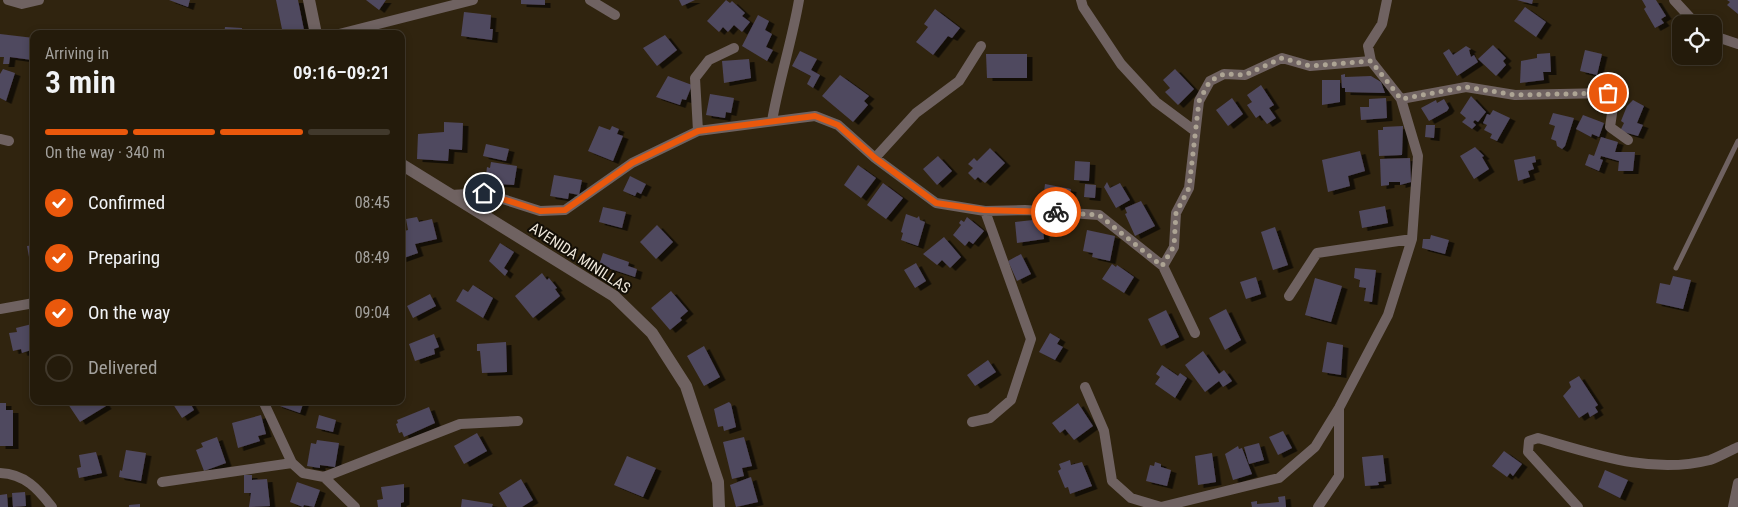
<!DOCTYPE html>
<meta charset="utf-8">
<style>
:root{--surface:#241b0b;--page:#302819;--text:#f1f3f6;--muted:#a3a19d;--line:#41392c;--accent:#ea580c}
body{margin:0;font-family:"Roboto Condensed",sans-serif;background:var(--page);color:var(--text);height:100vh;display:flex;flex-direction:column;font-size:19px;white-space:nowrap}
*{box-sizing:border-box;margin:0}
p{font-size:16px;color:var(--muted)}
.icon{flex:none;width:28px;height:28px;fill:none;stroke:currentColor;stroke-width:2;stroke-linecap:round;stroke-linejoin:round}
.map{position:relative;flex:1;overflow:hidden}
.side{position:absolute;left:30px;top:30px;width:375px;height:375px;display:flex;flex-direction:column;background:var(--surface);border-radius:10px;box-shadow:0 2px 8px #0003,0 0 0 1px var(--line)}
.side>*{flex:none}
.tools{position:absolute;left:1672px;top:15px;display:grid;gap:10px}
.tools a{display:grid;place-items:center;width:50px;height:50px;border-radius:10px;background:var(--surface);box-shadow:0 2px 8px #0003,0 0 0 1px var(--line);font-size:25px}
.pin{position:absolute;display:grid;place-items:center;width:42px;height:42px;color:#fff;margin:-21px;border:2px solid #fff;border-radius:50%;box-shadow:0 1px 5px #0007}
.courier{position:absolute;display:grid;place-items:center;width:50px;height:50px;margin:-25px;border:4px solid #ea580c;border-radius:50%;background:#fff;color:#222;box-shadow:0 1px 6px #0007}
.overview em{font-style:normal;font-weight:600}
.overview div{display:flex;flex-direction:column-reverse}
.overview{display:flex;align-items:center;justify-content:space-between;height:85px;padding:0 15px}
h1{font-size:32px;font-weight:600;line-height:38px}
.bar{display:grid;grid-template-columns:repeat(4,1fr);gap:8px 5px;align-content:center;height:60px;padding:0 15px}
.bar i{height:6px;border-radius:4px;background:var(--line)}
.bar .active{background:var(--accent)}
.bar p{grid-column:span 4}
ol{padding:0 15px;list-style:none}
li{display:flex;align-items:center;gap:15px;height:55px}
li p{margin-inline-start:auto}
li .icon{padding:5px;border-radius:50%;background:var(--accent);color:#fff;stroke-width:4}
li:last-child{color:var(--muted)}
li i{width:28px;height:28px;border:2px solid var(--line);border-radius:50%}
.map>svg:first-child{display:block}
</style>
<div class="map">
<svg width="1738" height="507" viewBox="0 0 1738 507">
<defs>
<filter id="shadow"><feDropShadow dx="5.5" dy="3" stdDeviation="0" flood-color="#0009"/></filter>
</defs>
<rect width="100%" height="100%" fill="#30240f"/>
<!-- building -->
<path fill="#50485f" filter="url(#shadow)" d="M169 0H190L188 7Z
M276 0H298L304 30 283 34Z
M366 0H386L379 10Z
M521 0H545V5L521 4Z
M679 0H695L682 6Z
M726 0 730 3 732 1 745 13 742 16 750 22 742 32 734 25 728 32 723 27 719 32 707 21Z
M1517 0H1533L1532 4Z
M1642 0H1656L1666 16 1661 19 1664 23 1655 28 1644 9 1646 7Z
M1727 0H1738V14L1727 5 1730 2Z
M1525 7 1546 22 1536 37 1514 21Z
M935 9 960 28 952 38 948 36 933 55 916 42 928 27 924 24Z
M464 12 491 15 490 29H493L492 40 461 36Z
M758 15 769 21 765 30 772 34 766 47 773 50 767 61 742 46Z
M225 27 242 28V34H224Z
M0 34 34 38 32 60 10 57 9 64H3L4 57H0Z
M665 35 677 50 657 66 643 48Z
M1493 45 1506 58 1503 61 1506 65 1496 76 1478 59Z
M1466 46 1471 49 1469 50 1471 57 1474 55 1478 62 1457 76 1443 53 1449 49 1453 55Z
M1585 50 1602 54 1597 75 1580 71Z
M800 51 817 59 811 70 820 75 813 88 807 84 811 76 792 66Z
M1550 53 1551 72H1543L1544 80 1520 83 1521 61 1537 58V54Z
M986 54H1027V78H987Z
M749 59 751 78 724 83 722 61Z
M3 69 15 73 6 101 0 98V74Z
M1175 69 1194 89 1178 105 1165 92 1170 88 1163 80Z
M1345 74V77L1371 76 1381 82 1385 93 1345 92V88H1342L1341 75Z
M840 75 869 96 864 101 868 105 853 122 822 96Z
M668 76 692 85 686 100 682 99 680 105 656 97Z
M1322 80H1340V102L1322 105Z
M1261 85 1274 105 1269 108 1276 118 1267 124 1260 115 1256 118 1247 105 1252 102 1247 95Z
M710 94 734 98 731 113 726 112 725 118 706 115Z
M1471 96 1486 112 1478 122 1475 120 1473 122 1476 125 1472 129 1462 122 1466 118 1460 113Z
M1232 98 1243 114 1228 126 1216 110Z
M1386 98 1387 118 1361 120 1360 107H1369V99Z
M1444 99 1449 108 1447 111 1429 121 1421 108 1436 100 1437 103Z
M1633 100 1644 106 1637 123 1643 125 1638 136 1620 131 1624 123 1621 121 1627 106Z
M1493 110 1510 118 1497 141 1490 138 1492 134 1484 130 1487 125 1483 123 1487 114 1490 115Z
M1553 113 1574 118 1565 146 1562 149 1557 146 1556 141 1551 139 1555 126 1549 124Z
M1583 115 1604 123 1599 137 1592 134 1591 137 1576 129Z
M444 122 463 123 462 150 449 149 448 161 417 159 418 134 444 132Z
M1426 125H1435L1434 138 1425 137Z
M599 126 610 130 612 126 619 129 617 134 623 136 613 161 588 151Z
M1403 126 1402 155 1379 156 1378 130H1383V127Z
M1601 137 1618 142 1615 152H1635L1633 171H1618L1619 161 1601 156 1600 159 1603 160 1599 171 1585 165 1589 154 1594 156Z
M486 144 509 149 506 161 483 156Z
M1475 147 1484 156 1482 157 1489 169 1474 179 1460 156Z
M990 148 1005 163 985 183 978 177 975 180 968 173 973 168 968 164 974 158 977 161Z
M1360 151 1365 171 1348 176 1350 186 1328 192 1322 160Z
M938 156 952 171 937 185 923 169Z
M1535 156 1536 162 1532 163 1534 169 1528 171 1530 177 1518 181 1514 160Z
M1410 158 1411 182 1400 185V182H1389V185L1381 186 1380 159Z
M1075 161 1090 162 1089 181 1074 180Z
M491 162 517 166 514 185 485 183 487 167 490 168Z
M858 165 876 178 861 198 844 185Z
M554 175 582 180 579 195 569 193 568 199 550 196Z
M630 176 646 184 641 194 637 192 635 196 623 191Z
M1107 182 1110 188 1120 183 1130 200 1116 208 1104 187Z
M883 183 903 198 886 219 867 205Z
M1045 184 1071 189 1068 204 1043 200Z
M1085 184 1096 185 1095 198 1084 197Z
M1141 201 1155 226 1135 236 1125 214 1127 213 1125 208Z
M1385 206 1388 223 1362 228 1359 211Z
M603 207 626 212 622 228 599 222Z
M906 214 917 218 919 216 920 220 925 222 918 246 901 240 903 233 901 232Z
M417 217 419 222 432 219 437 239 415 244 418 253 401 259V232L408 230 406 219Z
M967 217 984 231 973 244 969 241 965 246 953 235 961 225 959 223 961 220 964 222Z
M1042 219 1044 239 1017 243 1015 222Z
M657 225 673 242 656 259 640 242Z
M1275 227 1288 265 1273 270 1261 232Z
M1087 230 1115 236 1110 261 1092 257 1093 253 1083 251Z
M1431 235 1449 240 1445 254 1422 248 1423 239H1430Z
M944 237 961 257 950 268 942 260 937 265 923 254Z
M500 243 514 252 504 268 508 271 505 276 489 261Z
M34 245V279H33L27 246Z
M603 253 629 262 628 266 637 269 635 277 599 265Z
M1021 254 1031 274 1017 281 1008 261Z
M916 263 926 281 915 288 904 270Z
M1112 264 1116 267 1117 265 1134 277 1124 293 1102 279Z
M1355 268 1376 270 1372 302 1364 301 1366 288 1359 287 1360 280 1354 278Z
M542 273 547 280 549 278 557 288 555 289 560 296 533 318 515 296Z
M1673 276 1691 280 1683 309 1656 303 1660 283 1670 285Z
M1256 277 1261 294 1246 299 1240 282Z
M1315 278 1342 286 1331 322 1305 315Z
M473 285 493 298 483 318 456 301 463 289 468 292Z
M671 291 688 311 680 318 682 320 670 330 651 308Z
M430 294 436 306 413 318 407 306Z
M1226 309 1241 340 1225 350 1209 318Z
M1166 310 1179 337 1161 346 1148 319Z
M32 324 34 345 30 346 31 350 22 353 21 349 13 351 9 333 17 332 16 328Z
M1050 333 1060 339 1057 344 1063 347 1055 360 1039 352Z
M434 334 439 347 434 349 435 354 415 361 409 344Z
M506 342 507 372 482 373 480 351H477V344Z
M1327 342 1343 345 1341 375 1322 372Z
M704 346 720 377 704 386 687 356Z
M1203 351 1219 374 1224 370 1232 381 1223 387 1219 381 1205 392 1185 365Z
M988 360 996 372 975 386 967 375Z
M1162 365 1178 376 1180 373 1187 378 1175 398 1155 384 1160 377 1156 374Z
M1579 376 1598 405 1595 407 1598 412 1590 417 1588 412 1579 418 1563 396 1571 387 1569 382Z
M73 401H103L106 406 80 422 68 404Z
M171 401H189L194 410 182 418Z
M278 401H304L300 413 277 405Z
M729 402 731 404 736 427 724 431 723 426 718 427 714 409Z
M0 403H6V410H13V446H0Z
M1078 403 1093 426 1074 440 1065 429 1060 433 1052 423Z
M429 407 435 423 404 437 402 432 399 433 396 424 398 423 397 420Z
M261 415 266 434 258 436 260 441 238 448 232 423Z
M319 415 336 420 333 432 316 428Z
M1283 431 1292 448 1278 455 1269 437Z
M477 433 487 451 464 464 454 446Z
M217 437 226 463 204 471 196 450 203 447 201 443Z
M744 437 752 466 742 468 744 476 732 479 723 442Z
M317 440 339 443 335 467 320 465V468L307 466 311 443 316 444Z
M1259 443 1264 460 1249 464 1244 447Z
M1238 446 1239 449 1242 448 1252 474 1233 480 1225 454Z
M126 450 146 453 141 481 119 477 120 470 122 471Z
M1504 451 1522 464 1513 476 1510 473 1507 477 1492 466Z
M96 452 102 473 79 478 77 468 81 467 79 455Z
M1212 453 1216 482 1198 485 1195 456Z
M1383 455 1386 481 1378 482 1379 485 1365 486 1362 457Z
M627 456 656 468 643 497 614 485Z
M1070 460 1071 465 1082 462 1092 486 1070 494 1068 487 1065 488 1058 471 1061 469 1059 464Z
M1155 462 1161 464V467L1171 470 1167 486 1146 481 1150 465 1154 466Z
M1605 470 1628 480 1620 498 1598 487Z
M244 475H252V480L267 479 270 506 249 507 251 493H244Z
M751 477 758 502 736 507 730 485Z
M521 479 533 500 522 507H507L499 493Z
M297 482 320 490 314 507 304 505 303 507 290 502Z
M404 484V502L401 503V507H378L377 500 383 499 381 487Z
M25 492 26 506 13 507 12 493Z
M7 494 8 507H0V495Z
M1285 496 1286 507H1252L1251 502 1257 501V504L1279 502 1278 497Z
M462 499 493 504 492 507H461Z
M140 504V507H129V505Z"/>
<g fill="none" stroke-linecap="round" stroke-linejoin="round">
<!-- service -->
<path stroke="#6f6261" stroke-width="5" d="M1676 268 1738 141"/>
<!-- minor -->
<path stroke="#6f6261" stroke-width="10" d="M8 0 22 4 39 0
M590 0 615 15
M1081 0 1083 7 1121 64 1156 102 1195 131
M1674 0 1696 24
M339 34 473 0
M1714 36 1738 44
M1401 99 1466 87 1515 95 1608 93 1614 100 1610 127 1628 140
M772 121C779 80 792 41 799 0
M698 131 695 78 709 60 734 48
M0 139 9 141
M875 158 916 113 959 81 981 46
M451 195 484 193 540 211 565 210 632 163 698 131 815 116 838 125 875 158 936 203 985 211 1025 210 1099 215 1163 266 1195 333
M1163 266 1174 247 1176 213 1189 188 1199 101 1210 81 1224 74 1245 75 1282 58 1310 66 1371 61
M1289 296 1317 253 1412 239
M0 309 34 303
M1085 387 1104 431 1112 481 1131 498 1161 507
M263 401 292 463
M972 422 990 418 1011 400 1031 339 985 211
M0 473C25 474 38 489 52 507
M324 477 355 507
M162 482 292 463 303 473 324 477 460 424 518 421
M1161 507 1279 478 1315 447 1339 408 1388 315 1412 239 1418 156 1401 99 1371 61 1368 46 1382 24 1387 0
M1318 507 1339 476V409
M1578 507 1528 452 1529 441 1538 438C1594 454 1651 475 1710 460 1719 457 1729 451 1738 447
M1733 507 1738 483"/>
<!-- tertiary -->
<path stroke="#6f6261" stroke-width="12" d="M309 0 316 34
M401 164 614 296 652 333 686 386 718 482 719 507"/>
</g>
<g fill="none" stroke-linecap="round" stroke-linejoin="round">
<!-- done -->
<path stroke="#ada494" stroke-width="5" stroke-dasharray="0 9" d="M1056 212 1099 215 1162 266 1174 246 1176 213 1189 188 1199 101 1210 81 1224 74 1245 75 1282 58 1310 66 1371 61 1401 99 1466 87 1515 95 1608 93"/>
<!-- route -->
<path stroke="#ea580c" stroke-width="6" d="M484 193 540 211 565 210 632 163 698 131 815 116 838 125 875 158 936 203 984 210 1056 212"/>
</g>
<g text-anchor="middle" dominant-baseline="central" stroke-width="4" stroke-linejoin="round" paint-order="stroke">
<!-- street labels -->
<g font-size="15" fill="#f0e9dc" stroke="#130e06">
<text transform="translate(580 258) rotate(33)">AVENIDA MINILLAS</text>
</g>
</g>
</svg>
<div class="tools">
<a><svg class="icon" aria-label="locate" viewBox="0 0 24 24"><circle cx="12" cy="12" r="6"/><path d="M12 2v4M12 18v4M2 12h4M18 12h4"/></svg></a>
</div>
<div class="pin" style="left:1608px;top:93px;background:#ea580c"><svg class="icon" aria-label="bag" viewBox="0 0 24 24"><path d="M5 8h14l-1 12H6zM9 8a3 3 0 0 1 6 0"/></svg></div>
<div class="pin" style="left:484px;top:193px;background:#1f2937"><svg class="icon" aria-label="home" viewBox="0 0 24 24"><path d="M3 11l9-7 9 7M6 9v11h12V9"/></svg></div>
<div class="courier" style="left:1056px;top:212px"><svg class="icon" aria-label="bike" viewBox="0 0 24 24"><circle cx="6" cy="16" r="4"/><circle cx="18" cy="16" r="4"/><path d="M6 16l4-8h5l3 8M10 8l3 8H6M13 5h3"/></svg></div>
<section class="side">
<div class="overview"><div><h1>3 min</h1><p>Arriving in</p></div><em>09:16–09:21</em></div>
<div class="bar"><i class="active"></i><i class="active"></i><i class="active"></i><i></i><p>On the way · 340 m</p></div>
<ol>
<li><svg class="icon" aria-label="check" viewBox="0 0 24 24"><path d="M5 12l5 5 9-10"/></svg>Confirmed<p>08:45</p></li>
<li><svg class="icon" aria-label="check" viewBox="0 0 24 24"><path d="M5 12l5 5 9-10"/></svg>Preparing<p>08:49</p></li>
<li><svg class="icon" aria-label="check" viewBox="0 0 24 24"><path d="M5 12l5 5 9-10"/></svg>On the way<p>09:04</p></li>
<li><i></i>Delivered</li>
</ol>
</section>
</div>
